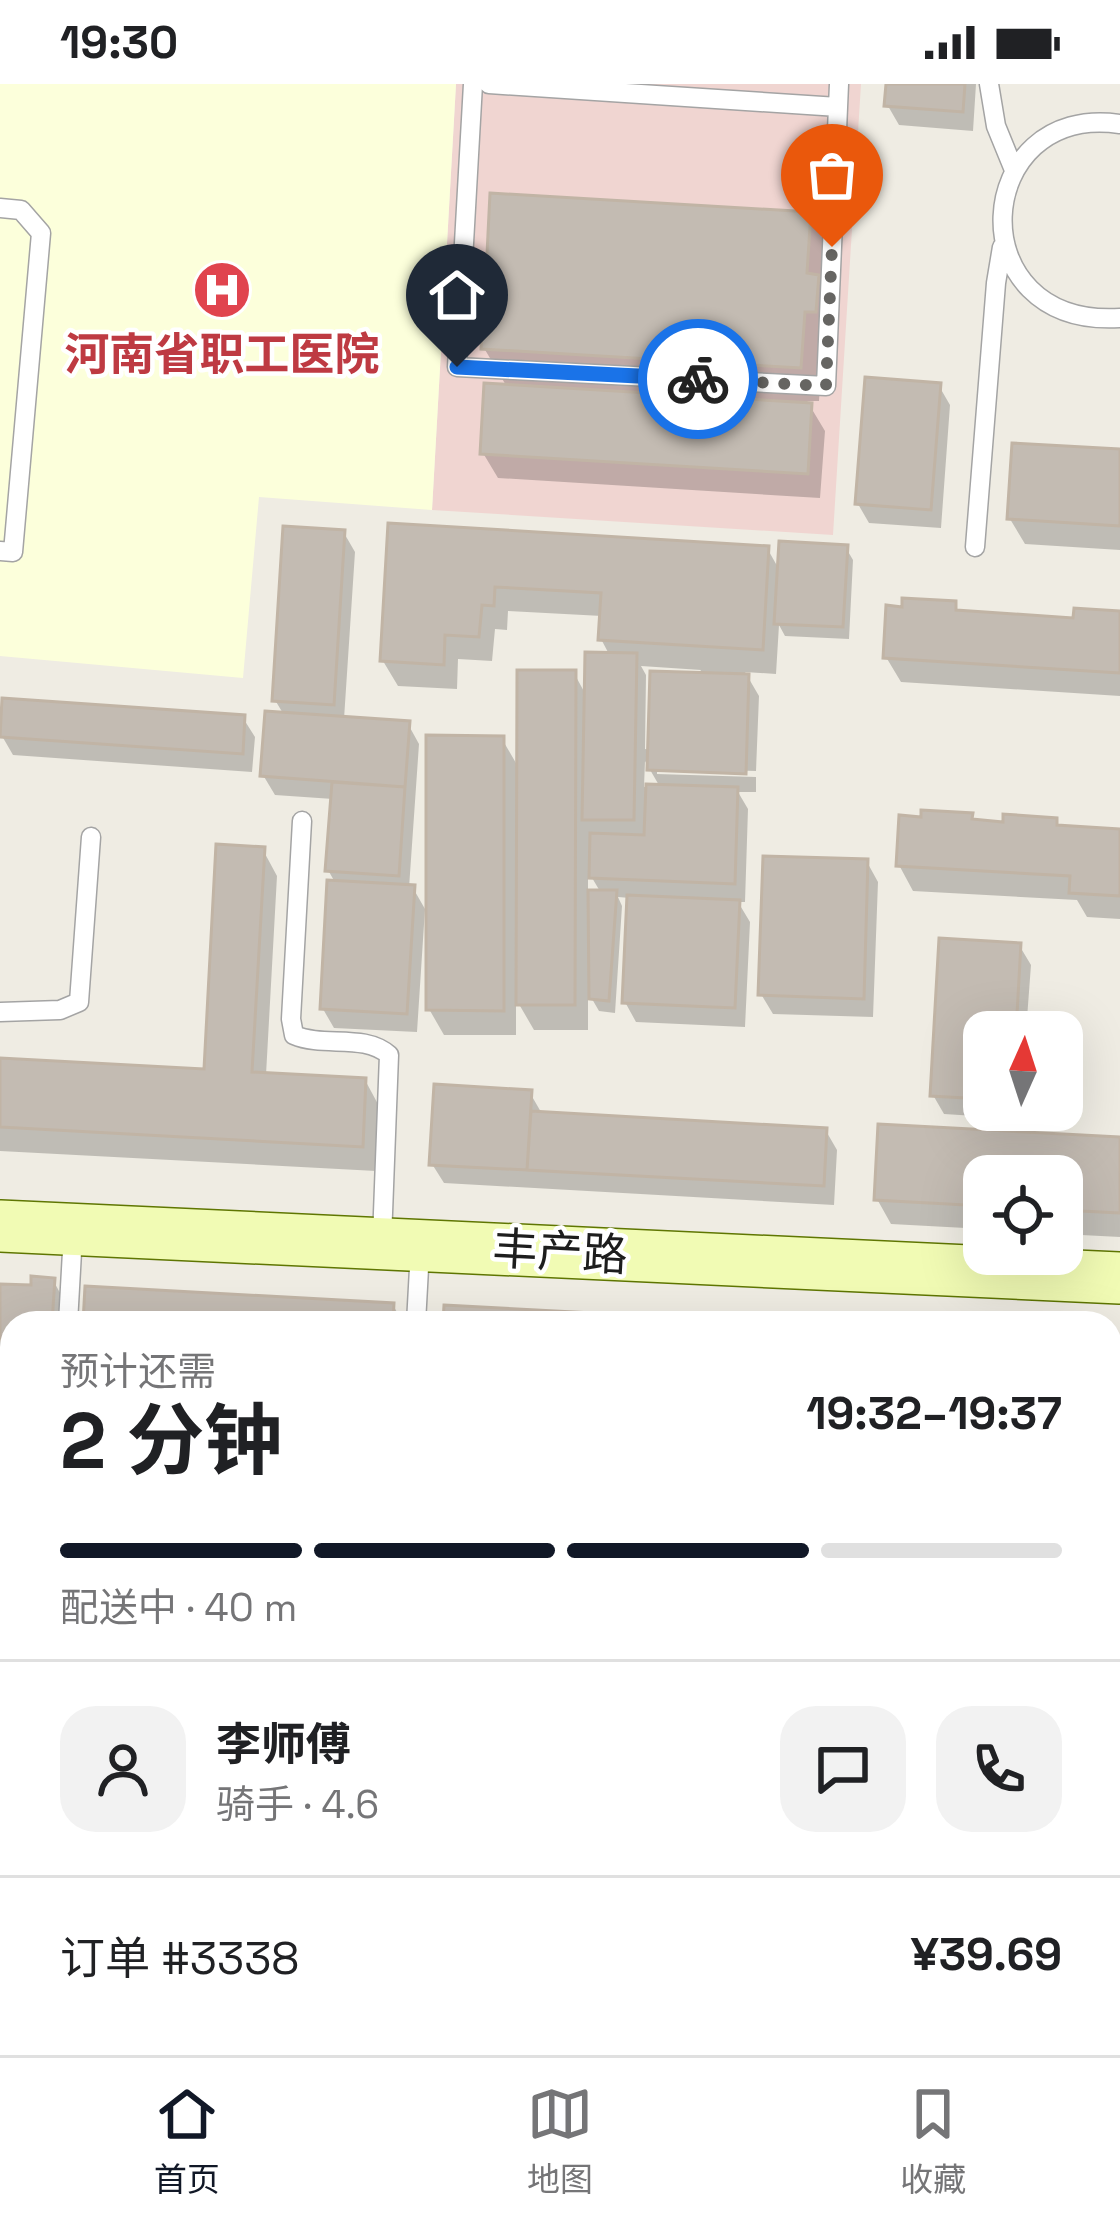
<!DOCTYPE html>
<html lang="zh">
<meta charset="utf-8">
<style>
:root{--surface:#fff;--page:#f2f2f2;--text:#202124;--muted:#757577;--line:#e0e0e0;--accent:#111827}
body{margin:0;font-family:"Space Grotesk","Noto Sans SC",sans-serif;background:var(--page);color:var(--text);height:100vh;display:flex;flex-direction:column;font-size:45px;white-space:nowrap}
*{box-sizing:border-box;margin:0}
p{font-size:39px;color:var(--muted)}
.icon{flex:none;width:66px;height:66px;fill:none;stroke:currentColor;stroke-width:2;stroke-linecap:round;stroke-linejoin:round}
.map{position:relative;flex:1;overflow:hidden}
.sheet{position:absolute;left:0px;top:1227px;width:1122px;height:744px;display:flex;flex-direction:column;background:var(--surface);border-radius:36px 36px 0 0;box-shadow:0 12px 48px #0002}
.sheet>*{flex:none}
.needle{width:78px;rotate:3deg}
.controls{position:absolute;left:963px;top:927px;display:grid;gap:24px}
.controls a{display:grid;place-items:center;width:120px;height:120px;border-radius:24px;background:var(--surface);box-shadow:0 12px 48px #0002;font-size:60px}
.pin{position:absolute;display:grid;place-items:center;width:102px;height:102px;color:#fff;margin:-123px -51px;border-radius:50% 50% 50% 0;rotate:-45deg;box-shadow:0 0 12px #0007}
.pin .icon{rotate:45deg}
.courier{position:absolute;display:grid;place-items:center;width:120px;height:120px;margin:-60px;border:9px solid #1a73e8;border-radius:50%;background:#fff;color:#222;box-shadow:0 3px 15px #0007}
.headline em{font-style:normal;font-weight:700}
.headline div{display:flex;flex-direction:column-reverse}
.headline{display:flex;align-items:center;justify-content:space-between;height:204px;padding:0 60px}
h1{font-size:78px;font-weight:700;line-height:90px}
.bar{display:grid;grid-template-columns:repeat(4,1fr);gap:18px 12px;align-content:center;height:144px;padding:0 60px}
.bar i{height:15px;border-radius:9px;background:var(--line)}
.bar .selected{background:var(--accent)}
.bar p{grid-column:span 4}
.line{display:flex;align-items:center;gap:30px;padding:0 60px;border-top:3px solid var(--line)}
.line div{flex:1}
.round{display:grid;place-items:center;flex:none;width:126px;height:126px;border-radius:36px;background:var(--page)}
.status{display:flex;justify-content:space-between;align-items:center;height:84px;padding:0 60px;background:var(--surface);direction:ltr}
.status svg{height:33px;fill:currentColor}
.tabs{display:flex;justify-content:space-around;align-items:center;height:168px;border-top:3px solid var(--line);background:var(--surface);font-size:33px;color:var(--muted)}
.tabs a{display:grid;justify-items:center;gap:6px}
.tabs .selected{color:var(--accent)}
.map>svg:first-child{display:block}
</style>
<div class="status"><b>19:30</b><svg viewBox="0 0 49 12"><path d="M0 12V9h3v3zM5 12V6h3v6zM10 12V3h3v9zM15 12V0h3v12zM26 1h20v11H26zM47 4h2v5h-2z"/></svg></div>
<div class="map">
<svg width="1120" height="1971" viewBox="0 0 1120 1971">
<rect width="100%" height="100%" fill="#efece3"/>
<!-- residential -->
<path fill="#dbdada" d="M617 1959H899V1971H617Z"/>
<!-- commercial -->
<path fill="#f0d5d1" d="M456 0H861L833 451 432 426Z
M1110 1561H1120V1971H899V1959H1110Z"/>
<!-- education -->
<path fill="#fcffdb" d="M0 0H456L432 426 259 413 243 594 0 572Z"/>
<!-- shadow -->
<path fill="#0003" fill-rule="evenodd" d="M889 0H976L973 47 899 41 888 22Z
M809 131 829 165 819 317H807L825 347 820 414 498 394 483 369 507 303 484 264 487 224 477 207Z
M939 302 950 321 941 444 869 439 858 420Z
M1120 368V466L1025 460 1010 435Z
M391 442 767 464 780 487 846 464 853 476 849 555 785 552 779 541 776 590 745 588 759 612 756 687 657 684V690L756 693V708H738L748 725 745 818H738L750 838 745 943 636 938 625 918 630 814 618 813 622 822 615 929 599 927 588 908V946H534L516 915V951H444L429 925 502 655 520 686 574 589 587 613 610 572 601 555 602 532 508 527 507 546 495 545 492 577 458 575 457 605 398 602 383 577ZM641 582 701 586 651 666 645 665 646 591ZM645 677 660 703H644ZM588 787 601 809H588Z
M344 449 355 468 344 635 408 640 419 660 409 804H413L425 825 417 948 334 944 323 925 336 800 328 786 333 715 275 711 263 691 284 631 275 616Z
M954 520 960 529 1076 537 1120 530V612L901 598 886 573Z
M243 634 255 653 252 688 13 671 2 652Z
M971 732 975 739 1055 737 1059 744 1120 748V835L1087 833 1077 816 913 807 899 781Z
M263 766 277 792 266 991 365 996 379 1022 376 1087 0 1067V977L207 988Z
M867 778 878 798 873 933 773 930 761 910Z
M1019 861 1031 881 1026 948H984V1026H1022L1021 1035 944 1030 933 1011Z
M530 1009 541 1028 826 1047 837 1066 834 1121 444 1099 432 1080Z
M1120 1056V1153L1062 1150V1092H984V1145L891 1140 877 1115Z
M53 1196 72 1231V1239H12V1289L0 1288V1203L34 1204Z
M393 1221 403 1239H86Z
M0 1338 12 1344V1425L0 1424Z
M1110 1380 1120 1381V1505L1110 1504Z
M0 1489 12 1496V1577L0 1576Z
M1110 1622 1120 1623V1716H1110Z
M0 1624 12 1625V1722H0Z
M0 1764 12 1785V1863L0 1862Z
M0 1905 12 1923V1959H20L19 1971H0Z
M351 1959H433V1971H350Z
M468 1959H571L570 1971H467Z
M646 1959H882L884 1964V1971H646Z"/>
<!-- building -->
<path fill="#c3bbb2" stroke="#c1b4a5" stroke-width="3" d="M886 0H965L963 28 884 22Z
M490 109 811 128 807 189 819 191 816 228H805L801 284 481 265 484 209 474 208 477 170H487Z
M865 293 941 299 931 426 855 420Z
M484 299 812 319 808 390 480 370Z
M1012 359 1120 365V442L1007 435Z
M388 439 769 462 763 566 598 556 601 509 495 503 494 522 482 521 479 553 445 551 444 581 380 577Z
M283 442 345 446 334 621 272 617Z
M779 457 848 461 843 543 774 540Z
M902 514 956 517V526L1073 534 1074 524 1120 527V589L883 574 886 521 902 523Z
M585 568 637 569 634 736H582Z
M517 586H576L575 921H516Z
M650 587 749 590 746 690 647 686Z
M2 614 245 631 243 670 0 653Z
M265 627 410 637 405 703 260 692Z
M426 651 504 652V927L426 926Z
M332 698 405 703 399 792 325 787Z
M646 700 738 703 735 800 589 794 590 749 644 751Z
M921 726 973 729 972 735 1003 738V730L1057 734V741L1120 745V812L1069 809 1070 792 896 782 899 731 921 733Z
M216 760 265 763 252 988 366 994 363 1063 0 1043V974L204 985Z
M763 772 868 775 864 915 758 911Z
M327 796 415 801 407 930 320 925Z
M588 806H617L609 917 589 915Z
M627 811 740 816 735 924 622 919Z
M939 854 1021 859 1016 948H984V1015L930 1012Z
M434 1000 532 1006 527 1086 429 1081Z
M531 1027 827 1044 824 1102 527 1086Z
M878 1040 1120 1053V1129L1062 1126V1092H984V1122L874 1116Z
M31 1192 55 1194 52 1239H12V1256H0V1200L31 1201Z
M85 1202 394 1219 393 1239H83Z
M444 1221 785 1239H443Z
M0 1335H7V1341H12V1393L0 1392Z
M1110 1377 1120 1378V1481H1110Z
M0 1486H4V1493H12V1544H0Z
M1110 1619 1120 1620V1693L1110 1692Z
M0 1621H12L11 1690H0Z
M348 1959H423L422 1971H347Z
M465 1959H557L556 1971H464Z
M643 1959H874L873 1971H643Z"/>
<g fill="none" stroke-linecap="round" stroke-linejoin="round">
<!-- lane casing -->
<g stroke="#a4a4a4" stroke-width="21">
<path id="lane" d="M473 0 457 283 826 302 839 0
M489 0 838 23
M989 0 996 42 1014 86
M1120 40C971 18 956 244 1120 234
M0 124 21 126 41 149 13 468 0 467
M975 463 996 199 1002 163
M302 737 291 935 294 951C324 964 364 949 389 971L382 1155
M0 928 60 926 79 918 91 753
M68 1239 73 1150
M416 1239 420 1166
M1110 1759 1120 1760
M1110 1853 1120 1854
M23 1971V1959
M440 1971V1959"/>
</g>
<!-- street casing -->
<g stroke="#a4a4a4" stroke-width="39">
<path id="street" d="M586 1971 587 1959"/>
</g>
<!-- secondary casing -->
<g stroke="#5f7602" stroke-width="54">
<path id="secondary" d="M0 1142 1120 1194"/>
</g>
<!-- lane -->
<use href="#lane" stroke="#fff" stroke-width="18"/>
<!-- street -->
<use href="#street" stroke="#fff" stroke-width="36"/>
<!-- secondary -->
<use href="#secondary" stroke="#f1fbb4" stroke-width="51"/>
</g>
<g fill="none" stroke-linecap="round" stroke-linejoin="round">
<!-- done -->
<path stroke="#666562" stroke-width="12" stroke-dasharray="0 21.6" d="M698 295 826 302 832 163"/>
<!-- route -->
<path stroke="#1a73e8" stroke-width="15" d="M457 283 698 295"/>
</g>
<!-- icons -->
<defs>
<g id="hospital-disc" transform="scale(3)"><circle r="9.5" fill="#e0444e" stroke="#fff"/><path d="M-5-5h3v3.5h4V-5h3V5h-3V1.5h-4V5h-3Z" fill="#fff"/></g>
</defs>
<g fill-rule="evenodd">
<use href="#hospital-disc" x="222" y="206"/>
</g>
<g text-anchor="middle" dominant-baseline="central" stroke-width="9" stroke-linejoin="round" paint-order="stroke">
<!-- health labels -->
<g font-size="45" font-weight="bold" fill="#be3a42" stroke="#fff">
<text x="222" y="270">河南省职工医院</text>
</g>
<!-- street labels -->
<g font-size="45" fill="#1d1d1d" stroke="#fff">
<text transform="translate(560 1168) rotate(3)">丰产路</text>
</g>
</g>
</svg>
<div class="controls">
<a><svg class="needle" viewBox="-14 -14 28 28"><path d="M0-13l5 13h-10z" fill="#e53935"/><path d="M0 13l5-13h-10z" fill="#757577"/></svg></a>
<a><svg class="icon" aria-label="locate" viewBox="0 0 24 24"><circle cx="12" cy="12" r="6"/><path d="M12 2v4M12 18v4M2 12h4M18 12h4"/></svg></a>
</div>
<div class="pin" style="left:832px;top:163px;background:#ea580c"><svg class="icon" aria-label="bag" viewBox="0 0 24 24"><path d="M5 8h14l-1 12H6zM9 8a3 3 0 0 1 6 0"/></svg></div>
<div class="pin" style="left:457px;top:283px;background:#1f2937"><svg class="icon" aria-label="home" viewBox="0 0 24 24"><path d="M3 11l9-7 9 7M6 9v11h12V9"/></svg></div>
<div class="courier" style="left:698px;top:295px"><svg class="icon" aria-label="bike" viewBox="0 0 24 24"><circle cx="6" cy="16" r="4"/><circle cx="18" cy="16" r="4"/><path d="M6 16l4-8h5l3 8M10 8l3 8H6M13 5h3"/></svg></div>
<section class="sheet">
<div class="headline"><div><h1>2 分钟</h1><p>预计还需</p></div><em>19:32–19:37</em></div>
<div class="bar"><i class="selected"></i><i class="selected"></i><i class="selected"></i><i></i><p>配送中 · 40 m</p></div>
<div class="line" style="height:216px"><a class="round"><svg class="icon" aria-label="person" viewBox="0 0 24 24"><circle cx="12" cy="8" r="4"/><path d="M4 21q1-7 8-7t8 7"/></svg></a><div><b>李师傅</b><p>骑手 · 4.6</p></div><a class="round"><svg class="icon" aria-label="chat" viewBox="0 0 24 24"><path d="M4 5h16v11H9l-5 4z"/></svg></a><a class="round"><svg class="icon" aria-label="phone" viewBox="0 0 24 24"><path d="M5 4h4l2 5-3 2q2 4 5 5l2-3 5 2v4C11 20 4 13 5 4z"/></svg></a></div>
<div class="line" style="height:156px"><div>订单 #3338</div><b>¥39.69</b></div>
</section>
</div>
<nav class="tabs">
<a class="selected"><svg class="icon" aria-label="home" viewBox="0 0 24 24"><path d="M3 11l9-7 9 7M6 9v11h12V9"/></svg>首页</a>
<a><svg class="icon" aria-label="map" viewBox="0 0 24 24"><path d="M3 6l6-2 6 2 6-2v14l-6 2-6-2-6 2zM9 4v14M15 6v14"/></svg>地图</a>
<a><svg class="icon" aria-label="saved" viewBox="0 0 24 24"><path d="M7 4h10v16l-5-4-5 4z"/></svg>收藏</a>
</nav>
